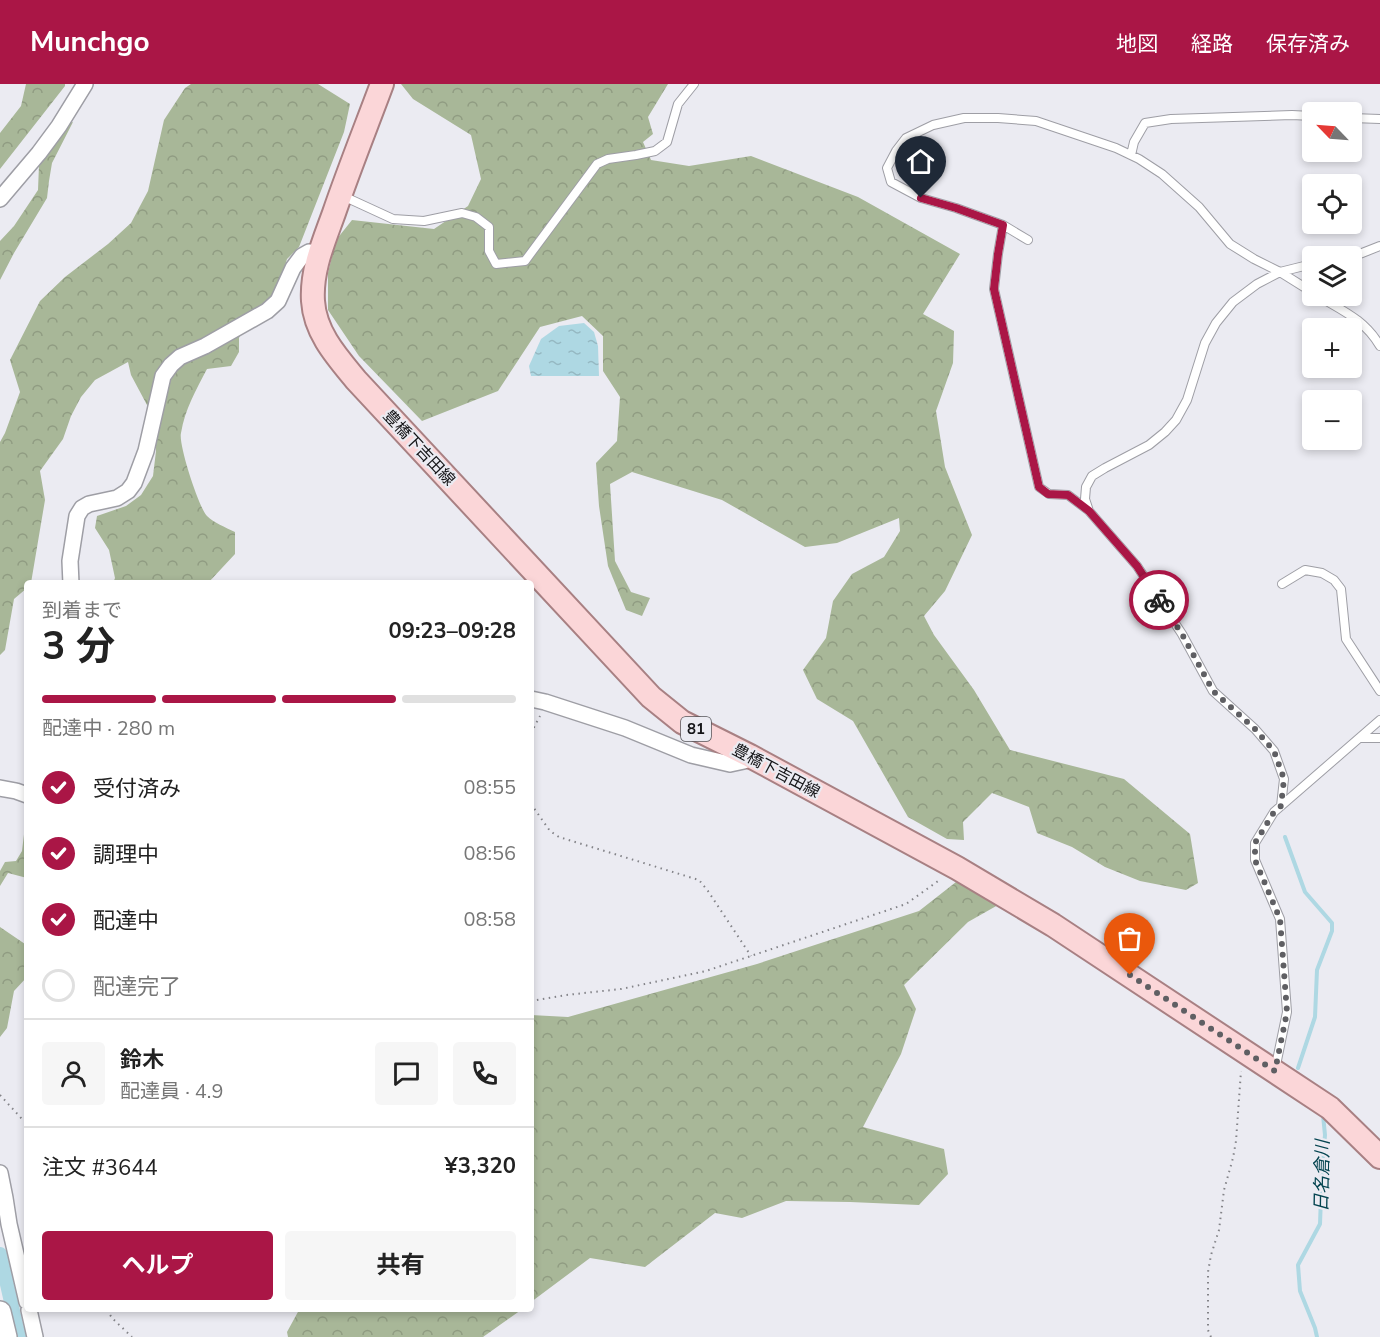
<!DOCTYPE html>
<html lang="ja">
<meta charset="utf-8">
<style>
:root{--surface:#fff;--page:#f6f6f6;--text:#222;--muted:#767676;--line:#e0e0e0;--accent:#aa1646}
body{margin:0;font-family:"Nunito Sans","Noto Sans JP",sans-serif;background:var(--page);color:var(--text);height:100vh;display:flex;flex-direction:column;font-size:22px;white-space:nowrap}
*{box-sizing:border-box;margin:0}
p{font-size:20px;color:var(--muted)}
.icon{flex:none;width:33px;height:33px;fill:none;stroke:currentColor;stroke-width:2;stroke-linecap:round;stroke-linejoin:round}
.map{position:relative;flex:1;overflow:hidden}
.drawer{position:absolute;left:24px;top:496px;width:510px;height:732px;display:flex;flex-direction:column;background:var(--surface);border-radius:6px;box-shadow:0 3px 9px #0003}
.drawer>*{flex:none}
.needle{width:39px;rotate:295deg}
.fabs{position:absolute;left:1302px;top:18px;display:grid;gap:12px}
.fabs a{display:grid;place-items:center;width:60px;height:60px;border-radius:6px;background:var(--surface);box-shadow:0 3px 9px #0003;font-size:30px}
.pin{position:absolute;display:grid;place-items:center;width:51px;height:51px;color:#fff;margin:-62px -26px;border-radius:50% 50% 50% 0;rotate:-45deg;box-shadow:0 0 6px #0007}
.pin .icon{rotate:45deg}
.courier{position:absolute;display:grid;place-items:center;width:60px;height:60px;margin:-30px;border:4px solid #aa1646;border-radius:50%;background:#fff;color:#222;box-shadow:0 2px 8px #0007}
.overview em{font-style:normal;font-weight:700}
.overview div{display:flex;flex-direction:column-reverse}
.overview{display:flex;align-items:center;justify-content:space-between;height:102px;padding:0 18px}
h1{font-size:39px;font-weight:700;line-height:45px}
.bar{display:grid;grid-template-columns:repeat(4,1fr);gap:9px 6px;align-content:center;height:72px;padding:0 18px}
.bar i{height:8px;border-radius:4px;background:var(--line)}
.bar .current{background:var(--accent)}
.bar p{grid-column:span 4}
.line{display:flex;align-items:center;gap:15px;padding:0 18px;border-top:2px solid var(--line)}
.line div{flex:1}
.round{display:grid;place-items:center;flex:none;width:63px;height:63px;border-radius:6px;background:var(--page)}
ol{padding:0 18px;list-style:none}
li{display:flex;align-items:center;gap:18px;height:66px}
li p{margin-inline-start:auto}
li .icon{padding:6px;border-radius:50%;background:var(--accent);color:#fff;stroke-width:4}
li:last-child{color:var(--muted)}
li i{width:33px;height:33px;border:3px solid var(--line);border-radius:50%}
.button{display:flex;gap:12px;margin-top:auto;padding:12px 18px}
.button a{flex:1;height:69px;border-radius:6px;background:var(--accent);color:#fff;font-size:24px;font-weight:700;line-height:69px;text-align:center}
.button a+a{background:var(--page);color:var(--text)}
header{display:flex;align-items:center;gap:36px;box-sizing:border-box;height:84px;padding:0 30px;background:var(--accent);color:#fff}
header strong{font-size:28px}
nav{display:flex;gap:33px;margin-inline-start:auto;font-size:21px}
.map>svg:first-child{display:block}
</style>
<header>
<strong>Munchgo</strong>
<nav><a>地図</a><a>経路</a><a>保存済み</a></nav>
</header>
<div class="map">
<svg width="1380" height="1253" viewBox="0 0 1380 1253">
<defs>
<pattern id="forest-crowns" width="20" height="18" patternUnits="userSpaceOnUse" patternTransform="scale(1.5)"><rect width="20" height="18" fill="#a8b798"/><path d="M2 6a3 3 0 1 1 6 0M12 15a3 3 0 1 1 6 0" fill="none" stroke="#909c82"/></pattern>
<pattern id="water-ripples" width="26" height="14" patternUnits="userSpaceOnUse" patternTransform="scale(1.5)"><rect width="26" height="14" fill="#aed8e3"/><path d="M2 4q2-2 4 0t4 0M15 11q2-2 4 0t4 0" fill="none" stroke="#95b8c2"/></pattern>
</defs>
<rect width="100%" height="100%" fill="#ebebf2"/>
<!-- forest -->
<path fill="url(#forest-crowns)" d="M26 0H65V2L0 85V49L21 22Z
M191 0H318L350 20 344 48 299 163 287 175 280 198 267 220 247 234 239 254V268L231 282 207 285C196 306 185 325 181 349 178 360 199 424 207 432 214 439 225 443 235 448V470L208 499H113L115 494 109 466 95 444 97 432 126 422 141 411 153 392 156 367 155 346 147 321 131 291 128 278 95 296 81 313 71 332 63 355 40 387 45 416 31 499 27 500V504L14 515 5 566 0 571V358L5 349 20 308 10 276 40 217 65 193 108 160 131 139 148 107 164 36 185 4Z
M401 0H668L648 33 653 50 643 58 651 76 689 82 751 72 858 113 960 170 923 230 954 247 953 279 936 327 945 383 972 451 945 507 924 532 934 551 974 606 1010 666 1124 695 1190 750 1198 799 1186 806 1140 797 1105 783 1072 763 1037 749 1029 723 992 709 963 738 964 756 947 755 908 733 853 637 817 615 803 586 826 554 833 517 852 490 884 473 900 447 899 434 837 459 805 463 722 416 632 388 610 400 615 477 631 508 650 514 642 532 626 526 608 482 599 422 596 379 617 357 620 313 603 287V252L582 232 540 243 498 307 422 337 359 272 328 226V189L336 156 352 136 434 145 468 122 481 95 471 51 413 15Z
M73 38 52 79 49 97 47 114 14 169 0 196V157L14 142 38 106 39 81 65 40Z
M27 738V794L8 789 0 802V787L5 778 16 777 22 767 25 742Z
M956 798 998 821 968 838 904 901 916 925 901 970 863 1043 944 1065 948 1090 919 1121 850 1118 786 1117 742 1134 715 1129 645 1183 590 1174 531 1218V931L568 933 757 880 919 827Z
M0 843 25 860 27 859V893L14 907 7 944 0 953Z
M299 1226H521L483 1253H288L287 1248Z"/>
<!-- water -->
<path fill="url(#water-ripples)" d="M584 239 594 248 598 262 599 292H531L529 282 541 255 559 242Z"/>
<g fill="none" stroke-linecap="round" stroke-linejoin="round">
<!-- stream -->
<path stroke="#aed8e3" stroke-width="4" d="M1285 753 1305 808 1332 839V847L1317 886 1315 933 1298 984
M1317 1253 1315 1244 1300 1207 1298 1181 1320 1140 1322 1085 1325 1051 1323 1031"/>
<!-- canal -->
<path stroke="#aed8e3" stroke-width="14" d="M0 1170 19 1253"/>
<!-- lane casing -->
<g stroke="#9e9ea5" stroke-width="10">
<path id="lane" d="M1352 34 1380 35
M1131 71 1134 58 1145 39 1171 35 1292 31 1312 32
M343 112 393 135 424 137 462 129 476 133 489 143V167L496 180 525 177 597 80 608 75 636 71 655 67 667 58 678 20 694 0
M1003 141 998 170 994 205 1039 403 1049 410 1068 411 1088 426
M1028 156 1003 141 956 124 921 114 891 98 887 84 896 67 906 54 933 41 964 34H998L1036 37 1116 64 1139 75 1162 90 1199 123 1230 160 1254 175 1280 188 1312 208
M1352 173 1380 162
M1318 212C1343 227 1365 236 1380 262
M1282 500 1305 486 1322 489 1334 496 1341 505 1346 555 1380 607
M1360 654H1380
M1281 722 1284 695 1274 667 1255 645 1213 607 1182 550 1137 482 1089 427 1085 415 1086 403 1092 392 1105 384 1149 361 1165 348 1176 336 1187 316 1205 259 1216 239 1233 218 1257 200 1280 188 1312 180
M1275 986 1287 928 1280 835 1255 776V759L1274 728 1380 636"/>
</g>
<!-- street casing -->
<g stroke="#9e9ea5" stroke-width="18">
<path id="street" d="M0 115 39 69 59 42 85 0
M71 500 70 477 77 432 82 424 89 420 117 414 128 407 134 399 146 367 163 292 171 281 180 273 205 262 267 227 278 217 293 184 302 172 309 168 319 169
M531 615 545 618 625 644 691 671 730 680 744 677 750 672
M0 704 16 707 27 711
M0 1089 5 1114 9 1140 27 1218
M29 1226 35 1253"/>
</g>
<!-- secondary casing -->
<g stroke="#9e9ea5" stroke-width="24">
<path id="secondary" d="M0 1228 6 1253"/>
</g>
<!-- primary casing -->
<g stroke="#a88083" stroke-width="26">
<path id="primary" d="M382 0C366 43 349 85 334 129 324 157 311 186 313 217 315 249 337 273 356 296L651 613 682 638 750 672 957 784 1053 841 1330 1024 1380 1073"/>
</g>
<!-- path -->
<path stroke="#838388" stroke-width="2" stroke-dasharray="1.5 4.5" stroke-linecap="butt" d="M531 649 540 632
M531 720 550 747 559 753 699 796 708 807 751 872
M531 917 566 911 621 905 706 887 906 820 941 795
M0 1011 22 1035 27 1038
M107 1226 112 1234 132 1253
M1211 1253 1208 1246V1188L1211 1171 1219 1146 1224 1106 1233 1074 1236 1057 1241 987"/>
<!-- lane -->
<use href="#lane" stroke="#fff" stroke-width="8"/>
<!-- street -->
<use href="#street" stroke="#fff" stroke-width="15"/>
<!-- secondary -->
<use href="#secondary" stroke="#fff" stroke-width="21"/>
<!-- primary -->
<use href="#primary" stroke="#fbd6d8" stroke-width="22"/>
</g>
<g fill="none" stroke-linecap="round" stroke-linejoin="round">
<!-- done -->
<path stroke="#5f5f63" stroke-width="6" stroke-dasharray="0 10.8" d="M1130 891 1275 987 1287 928 1280 835 1255 776V759L1274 728 1281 722 1284 695 1274 667 1255 645 1213 607 1182 550 1159 516"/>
<!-- route -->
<path stroke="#aa1646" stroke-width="8" d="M921 114 956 124 1003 141 998 170 994 205 1039 403 1048 410 1068 411 1089 427 1137 482 1159 516"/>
</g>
<g text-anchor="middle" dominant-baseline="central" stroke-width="4.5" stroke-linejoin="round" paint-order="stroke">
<!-- shield labels -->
<rect fill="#ebebf2" stroke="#545458" stroke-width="1.5" x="681" y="633" width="30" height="24" rx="4.5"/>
<g font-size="15" font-weight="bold" fill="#131316">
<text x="696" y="645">81</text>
</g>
<!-- street labels -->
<g font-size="16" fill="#131316" stroke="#ebebf2">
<text transform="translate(419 364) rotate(47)">豊橋下吉田線</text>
<text transform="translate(776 687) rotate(28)">豊橋下吉田線</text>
</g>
<!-- water labels -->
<g font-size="18" font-style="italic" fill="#044450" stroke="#ebebf2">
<text transform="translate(1322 1092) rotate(-89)">日名倉川</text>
</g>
</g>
</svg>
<div class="fabs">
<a><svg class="needle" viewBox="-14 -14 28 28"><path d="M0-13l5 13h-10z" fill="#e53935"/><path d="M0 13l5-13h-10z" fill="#767676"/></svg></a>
<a><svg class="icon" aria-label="locate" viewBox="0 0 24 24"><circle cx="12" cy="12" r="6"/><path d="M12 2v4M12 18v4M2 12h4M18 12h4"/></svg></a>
<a><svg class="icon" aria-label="layers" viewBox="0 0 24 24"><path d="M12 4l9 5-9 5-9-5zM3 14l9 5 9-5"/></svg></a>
<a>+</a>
<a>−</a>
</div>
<div class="pin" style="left:1130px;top:891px;background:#ea580c"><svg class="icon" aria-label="bag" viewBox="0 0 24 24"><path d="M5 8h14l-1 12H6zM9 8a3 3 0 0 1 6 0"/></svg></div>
<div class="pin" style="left:921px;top:114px;background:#1f2937"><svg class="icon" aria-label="home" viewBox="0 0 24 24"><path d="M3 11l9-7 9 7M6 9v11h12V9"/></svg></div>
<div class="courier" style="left:1159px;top:516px"><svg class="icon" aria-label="bike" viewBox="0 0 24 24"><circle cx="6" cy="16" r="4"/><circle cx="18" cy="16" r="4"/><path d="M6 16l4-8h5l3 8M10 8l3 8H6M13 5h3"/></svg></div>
<section class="drawer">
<div class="overview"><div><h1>3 分</h1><p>到着まで</p></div><em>09:23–09:28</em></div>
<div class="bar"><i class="current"></i><i class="current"></i><i class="current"></i><i></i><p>配達中 · 280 m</p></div>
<ol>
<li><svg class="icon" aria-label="check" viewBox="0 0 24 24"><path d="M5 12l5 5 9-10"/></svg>受付済み<p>08:55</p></li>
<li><svg class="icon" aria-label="check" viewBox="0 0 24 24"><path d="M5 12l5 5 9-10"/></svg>調理中<p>08:56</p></li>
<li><svg class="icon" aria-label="check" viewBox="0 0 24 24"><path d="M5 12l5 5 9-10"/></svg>配達中<p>08:58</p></li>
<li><i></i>配達完了</li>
</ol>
<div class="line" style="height:108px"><a class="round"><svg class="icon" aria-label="person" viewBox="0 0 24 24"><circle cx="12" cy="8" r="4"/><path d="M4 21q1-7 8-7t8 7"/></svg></a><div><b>鈴木</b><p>配達員 · 4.9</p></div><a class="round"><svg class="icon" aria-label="chat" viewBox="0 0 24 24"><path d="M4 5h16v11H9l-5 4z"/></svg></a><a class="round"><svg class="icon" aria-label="phone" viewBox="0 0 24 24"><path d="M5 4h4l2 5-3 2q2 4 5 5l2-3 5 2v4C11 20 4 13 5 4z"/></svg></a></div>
<div class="line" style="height:78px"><div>注文 #3644</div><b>¥3,320</b></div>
<div class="button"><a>ヘルプ</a><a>共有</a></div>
</section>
</div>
